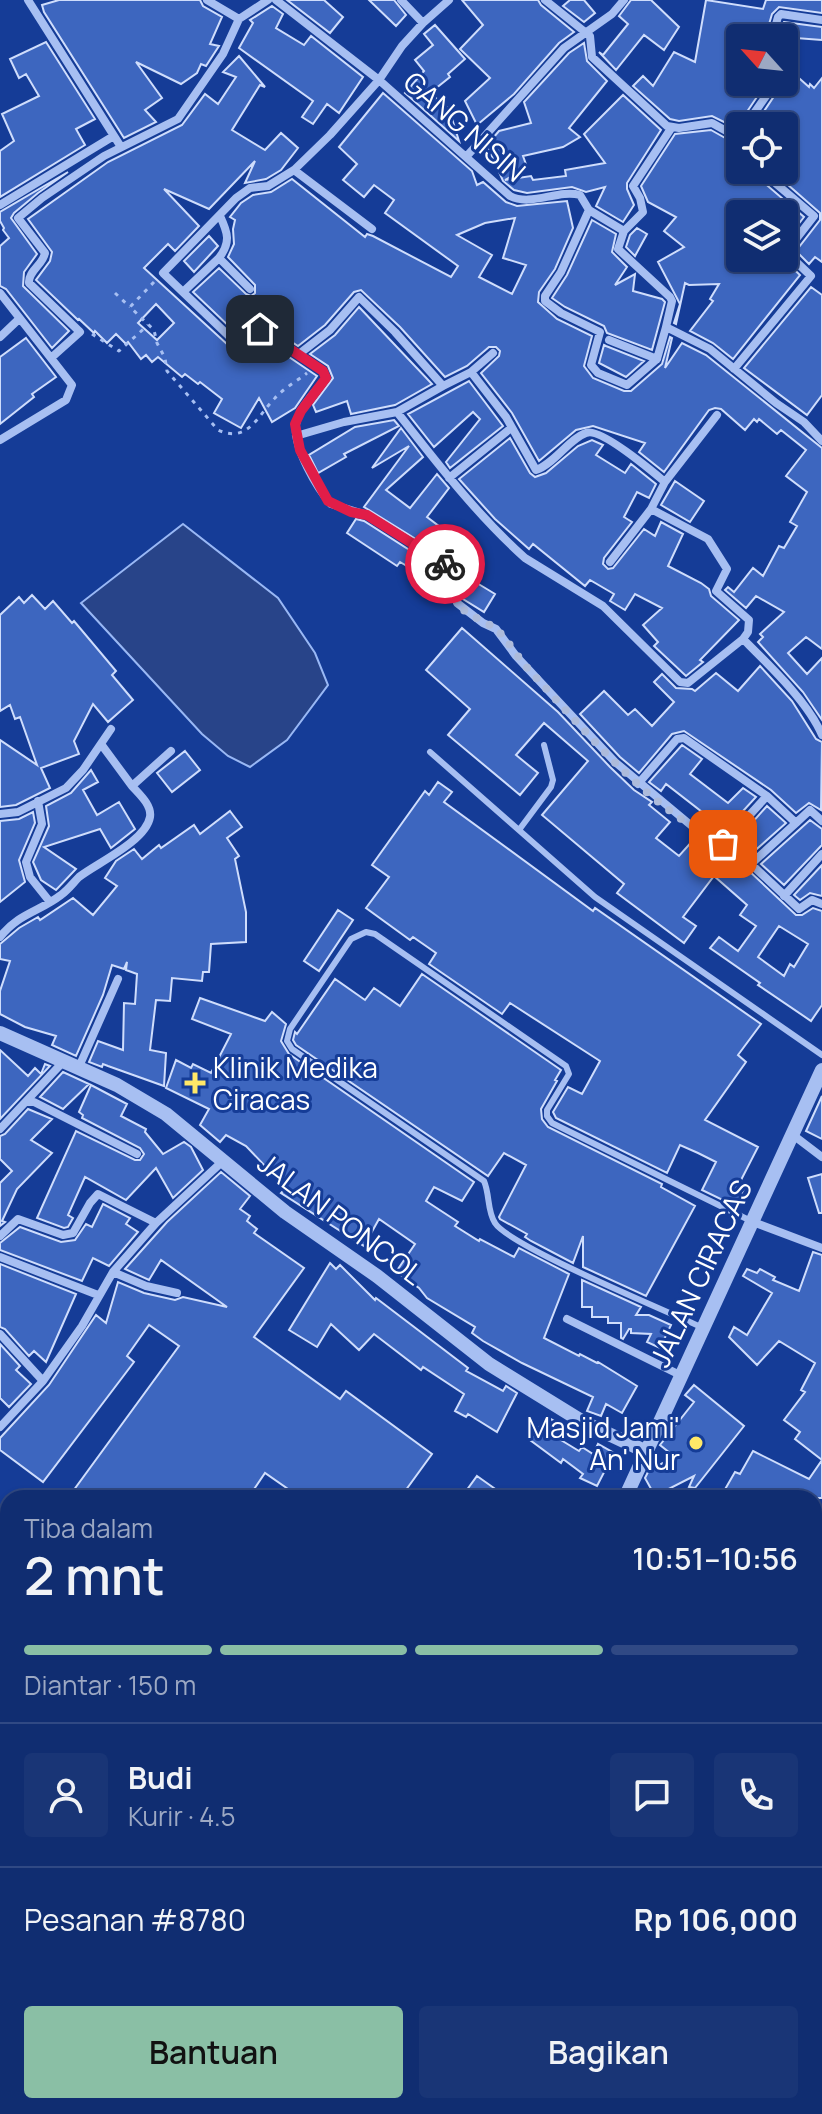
<!DOCTYPE html>
<html lang="id">
<meta charset="utf-8">
<style>
:root{--surface:#102d71;--page:#193576;--text:#f1f3f6;--muted:#9ca8c3;--line:#304984;--accent:#8abfa5}
body{margin:0;font-family:Manrope,sans-serif;background:var(--page);color:var(--text);height:100vh;display:flex;flex-direction:column;font-size:30px;white-space:nowrap}
*{box-sizing:border-box;margin:0}
p{font-size:26px;color:var(--muted)}
.icon{flex:none;width:44px;height:44px;fill:none;stroke:currentColor;stroke-width:2;stroke-linecap:round;stroke-linejoin:round}
.map{position:relative;flex:1;overflow:hidden}
.side{position:absolute;left:0px;top:1490px;width:822px;height:624px;display:flex;flex-direction:column;background:var(--surface);border-radius:24px 24px 0 0;box-shadow:0 2px 6px #0004,0 0 0 2px var(--line)}
.side>*{flex:none}
.needle{width:52px;rotate:297deg}
.controls{position:absolute;left:726px;top:24px;display:grid;gap:16px}
.controls a{display:grid;place-items:center;width:72px;height:72px;border-radius:8px;background:var(--surface);box-shadow:0 2px 6px #0004,0 0 0 2px var(--line);font-size:40px}
.pin{position:absolute;display:grid;place-items:center;width:68px;height:68px;color:#fff;margin:-34px;border-radius:16px;box-shadow:0 4px 12px #0006}
.courier{position:absolute;display:grid;place-items:center;width:80px;height:80px;margin:-40px;border:6px solid #e11d48;border-radius:50%;background:#fff;color:#222;box-shadow:0 2px 10px #0007}
.summary em{font-style:normal;font-weight:600}
.summary div{display:flex;flex-direction:column-reverse}
.summary{display:flex;align-items:center;justify-content:space-between;height:136px;padding:0 24px}
h1{font-size:52px;font-weight:600;line-height:60px}
.bar{display:grid;grid-template-columns:repeat(4,1fr);gap:12px 8px;align-content:center;height:96px;padding:0 24px}
.bar i{height:10px;border-radius:6px;background:var(--line)}
.bar .selected{background:var(--accent)}
.bar p{grid-column:span 4}
.line{display:flex;align-items:center;gap:20px;padding:0 24px;border-top:2px solid var(--line)}
.line div{flex:1}
.round{display:grid;place-items:center;flex:none;width:84px;height:84px;border-radius:8px;background:var(--page)}
.cta{display:flex;gap:16px;margin-top:auto;padding:16px 24px}
.cta a{flex:1;height:92px;border-radius:8px;background:var(--accent);color:#111;font-size:32px;font-weight:600;line-height:92px;text-align:center}
.cta a+a{background:var(--page);color:var(--text)}
.map>svg:first-child{display:block}
</style>
<div class="map">
<svg width="822" height="2114" viewBox="0 0 822 2114">
<rect width="100%" height="100%" fill="#153c97"/>
<!-- water -->
<path fill="#284489" stroke="#99b8f5" stroke-width="2" d="M183 524 278 598 315 653 328 685 287 740 250 767 228 756 202 734 81 603Z"/>
<g fill="none" stroke-linecap="round" stroke-linejoin="round">
<!-- river -->
<path stroke="#284489" stroke-width="30" d="M814 2021 822 2020
M124 2114 139 2106"/>
</g>
<!-- building -->
<path fill="#3d66bf" stroke="#cfddfc" stroke-width="2" fill-rule="evenodd" d="M59 0H200L203 6 222 17 210 44 219 46 206 66 201 64 197 73 181 84 136 62 162 98 145 110 156 122 124 138 44 12 42 5Z
M287 0H324L343 17 330 33Z
M369 0H394L406 15 396 26Z
M462 0H538L541 5 574 32 559 43 514 94 477 125 465 101 490 78 460 49 483 25Z
M570 0H584L595 13 584 22 563 6Z
M631 0H651L679 27 664 50 644 35 616 70 599 52 603 55 628 24 619 16Z
M706 0 763 9 766 0H822V13L779 7 772 14 765 38H740L733 82H767L736 128 712 116 679 121 670 119 633 86 643 76 653 86 674 52 695 62Z
M272 6 283 14 276 28 304 45 311 36 363 77 339 113 327 104 313 124 302 117 313 101 239 48 253 23 250 20Z
M784 22 822 27V40L796 38 784 64V38H779Z
M435 25 465 59 448 74 450 77 430 93 449 109 459 141 405 93 424 71 415 60 433 45 424 34Z
M46 42 95 119 76 129 85 145 0 197V151L14 141 2 114 39 96 26 74 19 78 10 59Z
M584 43 587 61 607 81 569 128 580 137 563 147 523 156 527 167 505 180 531 176 533 180 566 176 565 170 605 163 584 134 623 95 661 130 627 183V189L634 205 623 222 596 206 605 187 586 192 572 187 527 193 514 190 503 181 487 145 499 131 531 123 524 102 569 53Z
M239 56 265 87 260 85 232 130 265 150 281 133 298 148 281 170 266 179 245 183 255 161 209 209 164 189 199 226 175 251 168 244 144 268 228 345H243L255 334 317 376 295 408 272 422 259 398 241 428 214 413 222 399 200 382 198 384 185 374 182 377 158 357 152 362 146 355 141 359 128 342 126 344 116 334 107 343 95 331 94 333 79 319 78 320 36 280 50 261 52 252 28 219 108 162 182 125 205 94 218 104 236 77 223 72ZM156 304 174 323 157 340 138 323Z
M791 71 809 87 810 84 814 88 822 78V262L815 257 809 264 796 251 820 220V213L771 170H784V126H754Z
M383 93 472 171 477 185 483 182 506 202 517 206 567 201 573 228 555 269 539 292 538 302 557 319 592 336 584 366 593 378 624 391H631L662 364 670 337 672 338 665 368 682 343 706 355 822 448V649L806 637 788 653 807 674 822 658V720L803 692 758 642 763 637 760 634 784 612 756 596 746 608 725 590 728 587 734 592 753 568 763 576 779 546 784 548 797 526 790 522 807 492 786 476 806 450 781 430 777 434 759 419 757 422 754 419 745 430 721 409 715 408 709 410 664 472 639 452 645 443 593 426 576 430 539 461 512 413 481 373 499 356 500 351 496 347H489L467 366 445 377 400 327 361 290 354 292 325 325 298 346 258 320 249 321 235 332 193 292 219 268 246 294 251 296 255 293V285L228 257 234 244 233 229 235 220 230 217 241 203 253 195 271 192 292 179 365 237 367 234 373 236 451 277 458 266 385 213 394 200 374 185 364 197 343 180 357 164 339 147ZM515 218 503 258 526 265 512 294 479 277 492 255 457 235 485 223Z
M711 130 734 143 726 152 740 161V170H753L755 175 804 217 784 243V214H740V258H782L800 275 733 359 713 343 690 331 713 301 710 299 719 284 689 285 685 283 676 324 674 323 680 304 658 262 684 247 664 231 676 217 648 202 641 186 675 134Z
M68 172 38 193 14 213 11 218 37 254 24 272 23 286 69 331 52 348 6 289 0 286V246L9 238 3 230 4 228 0 221V212Z
M592 220 616 234 612 252 627 267 615 285 635 274 633 291 662 299 665 302 652 350 607 333 604 326 565 307 552 298 567 275Z
M637 228 647 234 635 256 626 247 630 235Z
M209 236 218 246 194 272 184 261Z
M811 287 822 295V395L807 415 744 368Z
M359 307 432 384 395 405 351 414 347 401 316 412 313 405 333 378 328 366 310 354 335 335Z
M26 338 56 377 32 394 34 397 0 424V357Z
M604 345 606 346 644 361 626 377 599 363Z
M469 381 503 426 450 468 446 462 480 419 473 412 434 447 408 414Z
M394 420 399 426 344 454 346 457 318 473 309 455 355 427Z
M401 428 423 457 386 490 410 508 437 474 449 488 427 517 472 551 461 567 364 507 409 446 372 468Z
M510 438 530 473 535 477 546 473 578 446 592 440 603 445 596 455 625 473 631 464 656 484 649 498 637 492 624 517 632 522 604 558 603 564 608 569 613 568 644 529 655 536 661 522 683 534 668 566 701 583 709 589 711 596 739 620 700 660 703 662 686 676 654 646 658 642 643 625 662 608 635 594 625 610 610 601 614 594 590 580 585 586 533 544 529 549 495 519 459 479Z
M675 481 704 501 690 522 661 505Z
M356 519 364 521 450 576 452 579 449 591 400 562 397 566 347 533Z
M467 577 495 594 484 612 463 599Z
M32 595 45 609 53 601 72 623 74 621 116 671 112 675 133 700 108 722 93 704 74 741 79 754 41 768 50 788 16 805 0 807V740L37 765 20 717 15 719 10 705 0 711V615L19 597 24 603Z
M462 628 558 712 610 767 634 790 652 802 649 805 670 822 656 838 679 856 695 838 719 850 747 869 796 915H802L813 908 822 911V1005L811 1021 758 985 760 983 710 948 719 937 738 951 756 926 740 915 747 905 714 876 683 917 696 926 684 943 617 893 624 884 542 815 588 761 544 723 516 755 538 773 520 795 448 735 470 709 426 670ZM779 926 808 944 794 967 790 964 784 976 758 957Z
M760 666 792 701 816 739 822 742 821 810 809 803 796 813 771 790 684 731 672 734 639 773 620 757 580 714 604 691 628 715 635 709 652 726 674 702 654 682 662 674 676 688 692 689 695 691 716 673 738 691Z
M682 745 702 759 690 774 728 803 743 788 756 797 721 835 704 827 711 819 666 784 661 791 649 782Z
M185 751 200 770 172 792 157 773Z
M91 770 98 782 83 790 97 815 119 802 135 829 111 848 100 829 44 847 76 869 56 890 41 880 33 862 49 826 46 806 71 793Z
M438 782 452 792 444 802 593 911 595 908 761 1024 738 1055 746 1062 705 1120 758 1147 740 1182 746 1185 735 1206 702 1190 716 1162 698 1153 680 1145 667 1173 556 1118 553 1112 568 1087 582 1094 600 1061 510 1003 502 1014 429 964 436 953 413 937 410 940 366 908 389 877 372 865 425 791 429 795Z
M767 806 786 823 750 855 734 843Z
M230 811 242 827 227 838 239 856 235 859 246 912V942L211 944 209 972H203L202 981 172 978 170 1001 156 1000 150 1050 166 1053 164 1086 108 1066 103 1064 102 1067 89 1062 98 1041 123 1050 124 1003 135 1004 137 974 126 970 127 962 124 969 112 965 103 995 76 1056 52 1045 56 1036 25 1027 0 1014V991L10 961 0 959V944L19 928 38 917 40 920 73 898 93 915 117 886 105 878 116 861 134 849 142 859 159 845 161 848 194 825 200 834Z
M33 812 35 823 19 860 25 882 0 902V821L19 819Z
M810 820 822 829V845L784 885 761 864Z
M822 865V896L810 893 800 900 794 895Z
M338 910 353 920 319 971 304 961Z
M422 974 561 1070 555 1080 557 1081 541 1109 542 1119 548 1127 662 1184 661 1187 695 1206 646 1296 583 1267V1236L573 1263 531 1241 525 1237 527 1234 500 1219 499 1217 526 1165 504 1153 488 1176 296 1045 293 1040 295 1032 297 1034 335 979 365 1000 374 988 400 1006Z
M200 998 265 1021 272 1012 286 1024 281 1041 289 1054 474 1182 462 1201 434 1187 426 1201 458 1222 455 1226 479 1241 480 1239 514 1257 519 1248 569 1274 544 1338 579 1356 580 1354 597 1363 598 1362 637 1386 622 1413 606 1404 601 1416 587 1411 593 1397 522 1363 483 1341 472 1333 475 1327 427 1298 419 1288 396 1272 415 1244 379 1219 364 1246 281 1193 286 1188 246 1146 226 1135 220 1142 200 1125 209 1109 166 1088 176 1060 191 1068 193 1064 211 1073 231 1034 192 1019Z
M0 1050 28 1076 35 1068 41 1074 45 1064 50 1066 0 1119Z
M63 1072 89 1084 63 1109 40 1097Z
M91 1085 127 1104 121 1116 146 1129 145 1132 163 1154 184 1142 191 1147 203 1170 173 1198 156 1168 126 1200 85 1177 68 1215 73 1218 68 1227 64 1228 37 1218 76 1131 135 1160H140L144 1154 140 1148 82 1118 83 1115 79 1112Z
M822 1096V1139L806 1131Z
M28 1109 52 1119 31 1140 52 1153 17 1189 2 1221 5 1222 0 1226V1183L12 1171 0 1159V1136L5 1134Z
M221 1172 250 1196 240 1209 250 1216 247 1221 257 1229 254 1233 304 1268 254 1337 340 1399 346 1391 432 1454 400 1498H301L265 1473 248 1498H68L179 1346 149 1325 127 1356 134 1362 43 1482 0 1450V1438L49 1385 96 1315 106 1323 118 1282 144 1293 175 1300 183 1297 227 1307 161 1260 149 1280 125 1269 167 1222Z
M822 1174V1213H819L808 1178Z
M103 1204 130 1218 126 1224 138 1232 109 1266 93 1258 82 1281 0 1250V1243L20 1227 61 1242 75 1240 86 1224 92 1227Z
M813 1252 822 1255V1460L795 1439 800 1432 784 1420 805 1392 801 1390 815 1363 779 1341 757 1365 729 1337 734 1327 747 1335 772 1293 743 1276 747 1269 757 1273 760 1269 775 1277 773 1280 799 1291Z
M330 1263 336 1269 340 1265 375 1300 376 1298 468 1368 466 1371 503 1391 506 1386 517 1393 497 1432 468 1414 466 1417 455 1411 464 1394 423 1367 421 1370 374 1334 359 1350 331 1324 317 1347 289 1330Z
M0 1264 76 1294 46 1362 34 1351 29 1356 5 1329 0 1327Z
M582 1280 641 1307 636 1315H649L671 1325 660 1348 647 1342 651 1334 631 1333V1329H629L623 1339 621 1338V1323H608V1317H592V1307H582Z
M0 1344 20 1366 16 1370 31 1384 9 1407 0 1398Z
M694 1385 744 1426 695 1488 689 1487 694 1476 655 1496 645 1478 649 1470 675 1457 660 1445 694 1402 685 1395Z
M547 1417 558 1423 551 1434 579 1451 582 1447 593 1454 598 1444 614 1453 597 1486 580 1478 583 1474 563 1459 561 1463 530 1440Z
M753 1451 809 1479 822 1460V1498H720L735 1472 740 1474Z
M477 1476 508 1498H461Z"/>
<g fill="none" stroke-linecap="round" stroke-linejoin="round">
<!-- path -->
<path stroke="#a7bff2" stroke-width="3" stroke-dasharray="4 6" stroke-linecap="butt" d="M154 282 130 307 154 330 157 343 165 358 167 371 218 430C248 444 258 415 275 398 284 388 297 381 307 373
M115 293 130 307
M92 334 119 351 148 325"/>
<!-- service -->
<path stroke="#a7bff2" stroke-width="6" d="M430 752 595 897 822 1055
M519 830 551 787 553 780 544 745
M701 1327C667 1311 509 1246 495 1223 487 1211 490 1195 484 1181L292 1049 287 1041 290 1029 351 939 366 932 375 934 566 1066 569 1074 547 1110V1116L552 1123 753 1222
M276 2106 277 2114"/>
<!-- minor -->
<path stroke="#a7bff2" stroke-width="8" d="M28 0 121 147
M207 0 239 19 268 0
M276 0 379 80 330 135 294 170 268 186 250 188 236 198 163 273 232 339H239L253 327H257L323 371 326 378C316 391 298 409 296 425 293 448 317 488 331 504L367 515 455 571 460 577 455 594 457 603 483 623 496 629 516 656 615 762 699 832 723 844 751 864 799 909 812 900 822 904
M401 0 423 23 449 0
M545 0 590 36 592 57 667 126 679 128 712 123 737 137 740 134
M423 23 402 46 379 80 510 196C531 207 558 189 580 195L589 210 624 231 618 249 670 297 672 301 666 327 710 349 776 403 804 422 822 441
M772 38 778 17 781 14 822 20
M745 126 776 82
M466 157 564 48 612 14 624 0
M294 170 372 229
M0 205 112 137
M589 210 561 272 545 296V301L561 313 600 332 591 365 598 373 627 385 657 359
M220 216C228 233 231 242 219 258L250 289
M624 231 643 212 640 198 633 186 672 127
M183 292 219 258
M0 293 72 385 66 400 0 440
M0 337 19 319
M609 340 657 359 666 327
M299 354 330 330 359 297 395 332 443 386 471 372 506 417 536 470C554 464 569 439 586 433 600 427 653 472 665 482L651 509
M51 358 80 332 29 283C28 271 43 265 45 253L18 218 42 198 104 156 178 119 223 54 239 19
M734 369 811 276 788 254 789 248 814 216 760 170
M471 372 493 353
M397 412C437 463 477 515 525 558L603 606 680 682 688 683 743 639
M296 436 344 422 397 412 443 386
M449 478 511 428
M665 482 717 415
M610 562 651 509 708 539 727 569 716 591 749 620 748 632 743 639C769 665 808 702 822 735
M101 744 132 786
M638 784 677 739 684 738 767 796
M38 801 42 824 26 862 30 877 50 902
M0 814 18 812 66 788 83 770 111 729
M723 844 767 796 796 823 810 810 822 821
M751 864 796 823
M784 896 822 854
M0 937C19 913 39 912 61 895 68 890 73 883 79 877 97 863 146 841 150 817 152 805 139 794 132 786L171 751
M78 1069 118 979
M27 1102H34L137 1154
M0 1129 63 1062
M793 1135 822 1157
M753 1222 822 1248
M0 1236 18 1219 63 1235 73 1233 90 1203 98 1194 156 1223
M0 1257 98 1295
M113 1272 146 1286 177 1293
M567 1319 682 1376
M0 1334 43 1381
M0 1427 43 1381 82 1326 113 1272 156 1223 224 1160
M680 1498 690 1494 703 1498
M0 1609 8 1613
M814 1738 822 1742
M0 1784 6 1790 5 1804 8 1809
M814 2051 822 2050
M116 2106 119 2114
M626 2106 629 2114
M344 2114 369 2107
M535 2114 548 2106"/>
<!-- tertiary -->
<path stroke="#a7bff2" stroke-width="14" d="M0 1033 117 1085 166 1114 285 1212 377 1276 489 1364 583 1422 647 1452
M625 1498 822 1070"/>
<!-- trunk -->
<path stroke="#f8faff" stroke-width="22" d="M814 1955 822 1956
M814 1976 822 1977
M0 2086 8 2083
M0 2105 8 2102"/>
</g>
<g fill="none" stroke-linecap="round" stroke-linejoin="round">
<!-- done -->
<path stroke="#adbbdb" stroke-width="8" stroke-dasharray="0 14.4" d="M445 564 460 577C458 584 452 594 456 601 463 615 485 620 496 629 506 637 520 661 531 672 588 734 646 806 723 844"/>
<!-- route -->
<path stroke="#e11d48" stroke-width="10" d="M260 329 323 371 326 378 301 411 295 424 300 450 328 501 351 512 367 515 445 564"/>
</g>
<!-- markers -->
<g fill="#ffe868" stroke="#153c97" stroke-width="3">
<path d="M191 1071h8v8h8v8h-8v8h-8v-8h-8v-8h8z"/>
<circle cx="696" cy="1443" r="8"/>
</g>
<g text-anchor="middle" dominant-baseline="central" stroke-width="6" stroke-linejoin="round" paint-order="stroke">
<!-- street labels -->
<g font-size="28" fill="#fff" stroke="#153c97">
<text transform="translate(465 126) rotate(41)">GANG NISIN</text>
<text transform="translate(341 1218) rotate(37)">JALAN PONCOL</text>
<text transform="translate(700 1273) rotate(-65)">JALAN CIRACAS</text>
</g>
<!-- poi labels -->
<g font-size="28" fill="#fff" stroke="#153c97" text-anchor="start">
<text x="213" y="1067">Klinik Medika<tspan x="213" dy="32">Ciracas</tspan></text>
<text x="680" y="1427" text-anchor="end">Masjid Jami'<tspan x="680" dy="32">An' Nur</tspan></text>
</g>
</g>
</svg>
<div class="controls">
<a><svg class="needle" viewBox="-14 -14 28 28"><path d="M0-13l5 13h-10z" fill="#e53935"/><path d="M0 13l5-13h-10z" fill="#9ca8c3"/></svg></a>
<a><svg class="icon" aria-label="locate" viewBox="0 0 24 24"><circle cx="12" cy="12" r="6"/><path d="M12 2v4M12 18v4M2 12h4M18 12h4"/></svg></a>
<a><svg class="icon" aria-label="layers" viewBox="0 0 24 24"><path d="M12 4l9 5-9 5-9-5zM3 14l9 5 9-5"/></svg></a>
</div>
<div class="pin" style="left:723px;top:844px;background:#ea580c"><svg class="icon" aria-label="bag" viewBox="0 0 24 24"><path d="M5 8h14l-1 12H6zM9 8a3 3 0 0 1 6 0"/></svg></div>
<div class="pin" style="left:260px;top:329px;background:#1f2937"><svg class="icon" aria-label="home" viewBox="0 0 24 24"><path d="M3 11l9-7 9 7M6 9v11h12V9"/></svg></div>
<div class="courier" style="left:445px;top:564px"><svg class="icon" aria-label="bike" viewBox="0 0 24 24"><circle cx="6" cy="16" r="4"/><circle cx="18" cy="16" r="4"/><path d="M6 16l4-8h5l3 8M10 8l3 8H6M13 5h3"/></svg></div>
<section class="side">
<div class="summary"><div><h1>2 mnt</h1><p>Tiba dalam</p></div><em>10:51–10:56</em></div>
<div class="bar"><i class="selected"></i><i class="selected"></i><i class="selected"></i><i></i><p>Diantar · 150 m</p></div>
<div class="line" style="height:144px"><a class="round"><svg class="icon" aria-label="person" viewBox="0 0 24 24"><circle cx="12" cy="8" r="4"/><path d="M4 21q1-7 8-7t8 7"/></svg></a><div><b>Budi</b><p>Kurir · 4.5</p></div><a class="round"><svg class="icon" aria-label="chat" viewBox="0 0 24 24"><path d="M4 5h16v11H9l-5 4z"/></svg></a><a class="round"><svg class="icon" aria-label="phone" viewBox="0 0 24 24"><path d="M5 4h4l2 5-3 2q2 4 5 5l2-3 5 2v4C11 20 4 13 5 4z"/></svg></a></div>
<div class="line" style="height:104px"><div>Pesanan #8780</div><b>Rp 106,000</b></div>
<div class="cta"><a>Bantuan</a><a>Bagikan</a></div>
</section>
</div>
